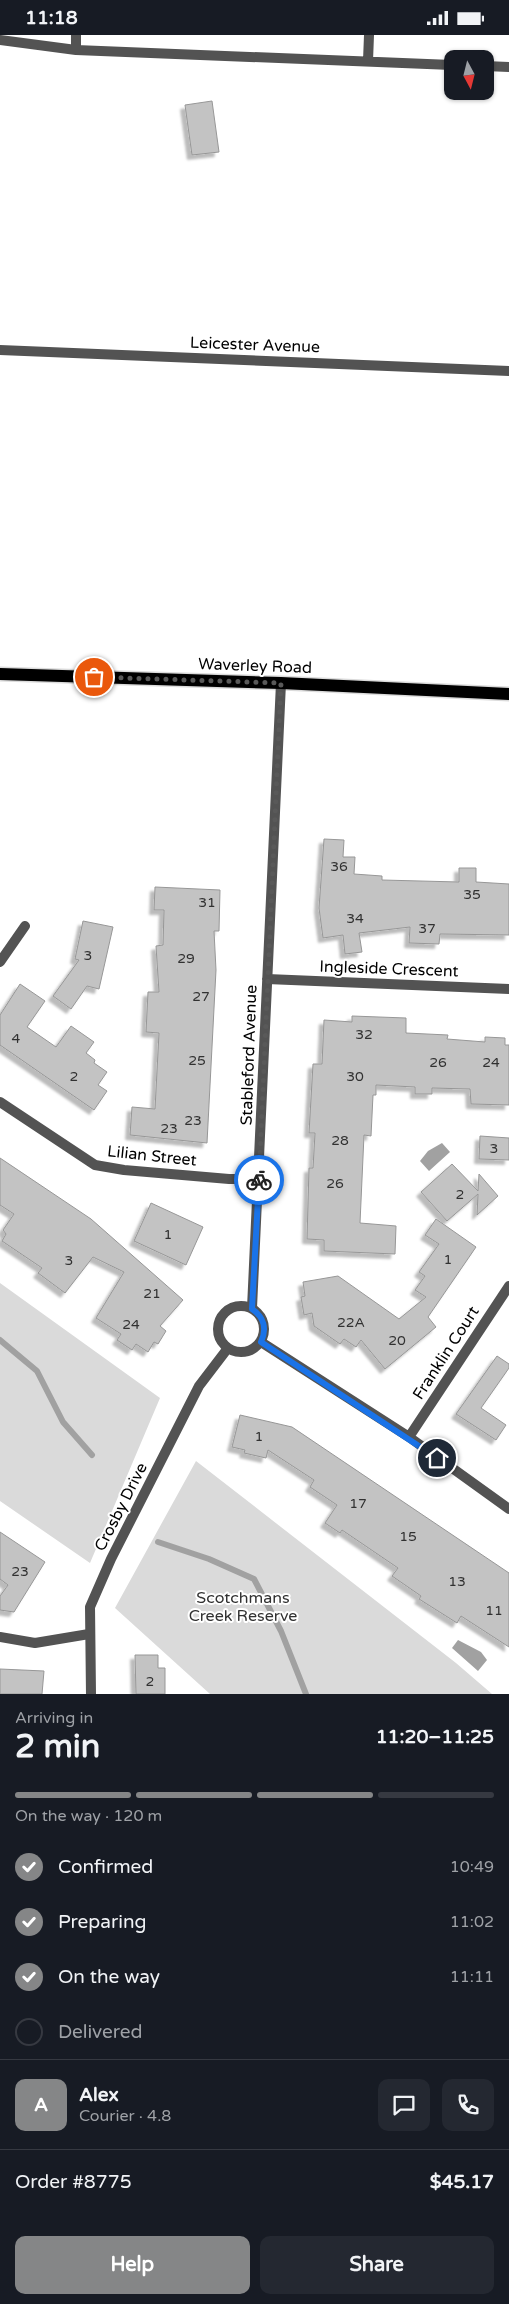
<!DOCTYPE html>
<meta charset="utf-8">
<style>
:root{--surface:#171b24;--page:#242831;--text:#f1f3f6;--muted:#9ea1a6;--line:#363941;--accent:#858687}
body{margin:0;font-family:"Varela Round",sans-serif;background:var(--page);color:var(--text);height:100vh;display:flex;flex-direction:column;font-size:19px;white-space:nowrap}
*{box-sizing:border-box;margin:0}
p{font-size:16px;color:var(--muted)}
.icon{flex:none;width:28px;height:28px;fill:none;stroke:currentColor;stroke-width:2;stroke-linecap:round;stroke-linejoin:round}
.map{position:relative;height:1659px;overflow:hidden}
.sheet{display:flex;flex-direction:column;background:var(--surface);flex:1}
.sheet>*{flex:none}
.needle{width:32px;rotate:173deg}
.controls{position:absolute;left:444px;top:15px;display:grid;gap:10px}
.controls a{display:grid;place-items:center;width:50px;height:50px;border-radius:10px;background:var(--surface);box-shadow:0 1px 4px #0004;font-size:25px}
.pin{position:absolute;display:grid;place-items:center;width:42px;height:42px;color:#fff;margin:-21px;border:2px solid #fff;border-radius:50%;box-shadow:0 1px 5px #0007}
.courier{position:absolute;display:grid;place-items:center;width:50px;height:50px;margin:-25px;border:4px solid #1a73e8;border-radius:50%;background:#fff;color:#222;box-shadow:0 1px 6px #0007}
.head em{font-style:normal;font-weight:700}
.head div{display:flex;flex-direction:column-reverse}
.head{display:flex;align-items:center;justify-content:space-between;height:85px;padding:0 15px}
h1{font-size:32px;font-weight:700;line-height:38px}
.bar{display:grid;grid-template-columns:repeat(4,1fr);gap:8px 5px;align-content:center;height:60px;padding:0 15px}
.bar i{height:6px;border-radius:4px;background:var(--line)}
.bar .on{background:var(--accent)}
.bar p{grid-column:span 4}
.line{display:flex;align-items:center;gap:12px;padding:0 15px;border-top:1px solid var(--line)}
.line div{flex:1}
.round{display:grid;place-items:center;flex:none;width:52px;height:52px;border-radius:10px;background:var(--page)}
ol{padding:0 15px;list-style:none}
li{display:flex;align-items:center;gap:15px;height:55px}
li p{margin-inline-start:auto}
li .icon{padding:5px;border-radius:50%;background:var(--accent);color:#fff;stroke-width:4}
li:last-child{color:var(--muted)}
li i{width:28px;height:28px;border:2px solid var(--line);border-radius:50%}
.button{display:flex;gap:10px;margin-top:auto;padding:10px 15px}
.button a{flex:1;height:58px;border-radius:10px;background:var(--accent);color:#fff;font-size:20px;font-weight:700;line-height:58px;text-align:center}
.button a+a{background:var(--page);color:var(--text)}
.status{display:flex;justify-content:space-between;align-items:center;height:35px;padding:0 25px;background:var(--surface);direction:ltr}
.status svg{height:14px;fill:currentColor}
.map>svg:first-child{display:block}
</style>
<div class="status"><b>11:18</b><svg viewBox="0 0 49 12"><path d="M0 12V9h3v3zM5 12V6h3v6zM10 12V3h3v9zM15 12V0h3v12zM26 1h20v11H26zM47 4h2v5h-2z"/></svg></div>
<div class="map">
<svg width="509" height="1659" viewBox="0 0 509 1659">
<defs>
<filter id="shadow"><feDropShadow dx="-4.5" dy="4.5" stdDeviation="1" flood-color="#0004"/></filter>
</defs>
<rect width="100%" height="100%" fill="#fff"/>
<!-- green -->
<path fill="#dadada" d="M0 1248 160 1363 90 1528 0 1466Z
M196 1426 456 1628 492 1659H210L115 1573Z"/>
<!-- water -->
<path fill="#a1a1a1" d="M442 1108 450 1117 429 1136 420 1126 428 1116Z
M458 1605 481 1617 487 1625 478 1636 452 1613Z"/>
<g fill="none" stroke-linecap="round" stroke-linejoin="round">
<!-- stream -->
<path stroke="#a1a1a1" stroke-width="6" d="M0 1305 37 1336 63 1387 92 1420
M158 1507 209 1524 254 1544 281 1596 306 1659"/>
</g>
<!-- building -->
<path fill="#c3c3c3" stroke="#979797" filter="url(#shadow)" d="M212 66 219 117 192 120 185 70Z
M324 804 344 805 343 822H355L354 839 382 841V845L459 847V833H476V847L509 849V900L440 899 439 909 409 908 410 892 359 898 362 917 345 919 343 900 323 903 319 873Z
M155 852 220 855 219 896H214L216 935 207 1108 130 1100 132 1072 155 1074 159 998 146 997 148 957H159L156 911 163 910 164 875H154Z
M83 886 113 892 99 954 87 951 71 974 53 961 79 925 75 924Z
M20 949 45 966 27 992 56 1012 71 991 94 1007 86 1018 95 1025 94 1028 107 1037 98 1050 107 1056 94 1075 0 1010V980Z
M352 981 406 983V998L448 1000 447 1004 485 1007V1002L505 1003V1010H509V1070L471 1069 470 1054 432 1053V1059H415V1052L376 1050V1060H373L371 1101 364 1100 360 1188 396 1191 395 1219 324 1216V1205L307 1204 309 1133H313L315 1098H309L313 1029H322L324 985 352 987Z
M480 1101 509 1103V1125L479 1124Z
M0 1123 91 1184 183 1265 160 1291 166 1296 158 1309 154 1307 148 1317 136 1309 132 1315 117 1305 121 1299 96 1283 124 1237 93 1222 65 1258 38 1238 42 1233 2 1206 6 1199 3 1195 14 1179 0 1170Z
M452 1129 478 1156 479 1139 498 1161 477 1180 478 1159 447 1186 421 1157Z
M151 1168 203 1192 186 1230 134 1206Z
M436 1184 476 1212 428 1282 436 1292 385 1334 361 1305 356 1312 344 1304 340 1309 314 1291 312 1278 304 1280 301 1262 305 1261 303 1247 338 1241 399 1284 426 1262 415 1255 425 1241 419 1237 439 1209 425 1200Z
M497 1321 509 1329V1333L481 1373 506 1390 496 1405 456 1379Z
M240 1380 292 1392 509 1538V1612L461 1581 457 1588 419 1564 421 1561 392 1541 398 1533 342 1495 340 1498 325 1488 337 1470 310 1452 314 1445 268 1415 266 1423 244 1418 245 1415 232 1412Z
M0 1497 45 1527 14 1577 0 1575V1561L8 1550 0 1544Z
M135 1620H158V1633H165V1659H136Z
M0 1634 44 1636 42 1659H0Z"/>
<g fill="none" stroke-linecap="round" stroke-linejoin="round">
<!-- primary casing -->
<g stroke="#dbdbdb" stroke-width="15">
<path id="primary" d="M0 639 281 648 509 659"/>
</g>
<!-- street -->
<path stroke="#535353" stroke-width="10" d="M0 5 76 15 452 30
M76 15V0
M368 26 369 0
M485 31 509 32
M0 315 509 336
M0 927 25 891
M267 944 509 954
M0 1067 95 1130 124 1135 229 1144H259
M218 1294a23 23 0 1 1 46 0a23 23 0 1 1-46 0Z
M252 1273 281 648
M261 1307 409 1402 509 1474
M409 1402 509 1251
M0 1602 35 1608 89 1599
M91 1659 90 1572 111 1524 199 1351 228 1313"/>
<!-- primary -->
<use href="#primary" stroke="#000" stroke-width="12"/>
</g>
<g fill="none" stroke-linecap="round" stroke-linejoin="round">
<!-- done -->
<path stroke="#595959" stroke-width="5" stroke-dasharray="0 9" d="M94 642 281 648 259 1145"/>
<!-- route -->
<path stroke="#1a73e8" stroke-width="6" d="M259 1145 252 1274C264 1282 267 1294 261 1307L437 1423"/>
</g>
<g text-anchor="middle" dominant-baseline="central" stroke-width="4" stroke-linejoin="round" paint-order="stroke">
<!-- number labels -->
<g font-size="14" fill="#313131">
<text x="339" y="831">36</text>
<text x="472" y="859">35</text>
<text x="207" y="867">31</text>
<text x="355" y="883">34</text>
<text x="427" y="893">37</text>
<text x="88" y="920">3</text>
<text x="186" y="923">29</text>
<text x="201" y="961">27</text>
<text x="364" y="999">32</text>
<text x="16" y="1003">4</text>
<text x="197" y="1025">25</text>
<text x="438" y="1027">26</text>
<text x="491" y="1027">24</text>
<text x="74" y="1041">2</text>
<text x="355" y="1041">30</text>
<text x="193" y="1085">23</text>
<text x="169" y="1093">23</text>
<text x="340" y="1105">28</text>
<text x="494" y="1113">3</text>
<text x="335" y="1148">26</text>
<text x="460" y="1159">2</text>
<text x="168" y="1199">1</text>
<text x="448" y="1224">1</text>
<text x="69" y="1225">3</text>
<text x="152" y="1258">21</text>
<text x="351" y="1287">22A</text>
<text x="131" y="1289">24</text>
<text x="397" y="1305">20</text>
<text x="259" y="1401">1</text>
<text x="358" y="1468">17</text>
<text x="408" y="1501">15</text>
<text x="20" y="1536">23</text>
<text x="457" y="1546">13</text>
<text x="494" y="1575">11</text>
<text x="150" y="1646">2</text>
</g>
<!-- street labels -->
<g font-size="16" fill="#000" stroke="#fff">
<text transform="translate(255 310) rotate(2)">Leicester Avenue</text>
<text transform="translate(255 631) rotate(2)">Waverley Road</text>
<text transform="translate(389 934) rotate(2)">Ingleside Crescent</text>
<text transform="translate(249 1020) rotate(-88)">Stableford Avenue</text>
<text transform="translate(152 1121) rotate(6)">Lilian Street</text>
<text transform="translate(446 1318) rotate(-57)">Franklin Court</text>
<text transform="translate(121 1472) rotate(-63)">Crosby Drive</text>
</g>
<!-- park labels -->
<g font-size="16" fill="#313131" stroke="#fff">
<text x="243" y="1563">Scotchmans<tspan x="243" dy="18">Creek Reserve</tspan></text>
</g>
</g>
</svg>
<div class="controls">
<a><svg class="needle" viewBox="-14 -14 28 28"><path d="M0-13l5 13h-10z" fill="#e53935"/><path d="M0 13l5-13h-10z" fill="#9ea1a6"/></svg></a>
</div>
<div class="pin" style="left:94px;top:642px;background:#ea580c"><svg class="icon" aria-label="bag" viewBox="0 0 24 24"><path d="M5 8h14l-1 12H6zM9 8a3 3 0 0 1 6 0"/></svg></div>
<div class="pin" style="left:437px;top:1423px;background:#1f2937"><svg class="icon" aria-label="home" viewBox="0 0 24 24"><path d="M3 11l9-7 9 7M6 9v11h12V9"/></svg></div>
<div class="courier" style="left:259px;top:1145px"><svg class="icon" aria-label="bike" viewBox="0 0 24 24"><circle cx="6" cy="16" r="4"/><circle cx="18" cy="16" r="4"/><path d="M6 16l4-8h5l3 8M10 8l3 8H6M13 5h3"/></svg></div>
</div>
<section class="sheet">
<div class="head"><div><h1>2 min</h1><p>Arriving in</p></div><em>11:20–11:25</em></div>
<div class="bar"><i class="on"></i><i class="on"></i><i class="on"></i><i></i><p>On the way · 120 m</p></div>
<ol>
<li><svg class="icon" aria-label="check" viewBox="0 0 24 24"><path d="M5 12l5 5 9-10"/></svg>Confirmed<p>10:49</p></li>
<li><svg class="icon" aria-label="check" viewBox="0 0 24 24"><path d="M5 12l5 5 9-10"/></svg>Preparing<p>11:02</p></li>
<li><svg class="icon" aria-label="check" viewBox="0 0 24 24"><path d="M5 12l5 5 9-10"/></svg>On the way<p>11:11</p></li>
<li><i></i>Delivered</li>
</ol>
<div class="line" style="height:90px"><b class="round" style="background:var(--accent);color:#fff">A</b><div><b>Alex</b><p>Courier · 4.8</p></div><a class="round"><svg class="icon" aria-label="chat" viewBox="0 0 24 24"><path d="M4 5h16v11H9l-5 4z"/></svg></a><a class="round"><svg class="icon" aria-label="phone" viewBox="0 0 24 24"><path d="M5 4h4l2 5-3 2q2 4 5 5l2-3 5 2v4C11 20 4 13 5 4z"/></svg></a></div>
<div class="line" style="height:65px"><div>Order #8775</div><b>$45.17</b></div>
<div class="button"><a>Help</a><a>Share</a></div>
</section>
